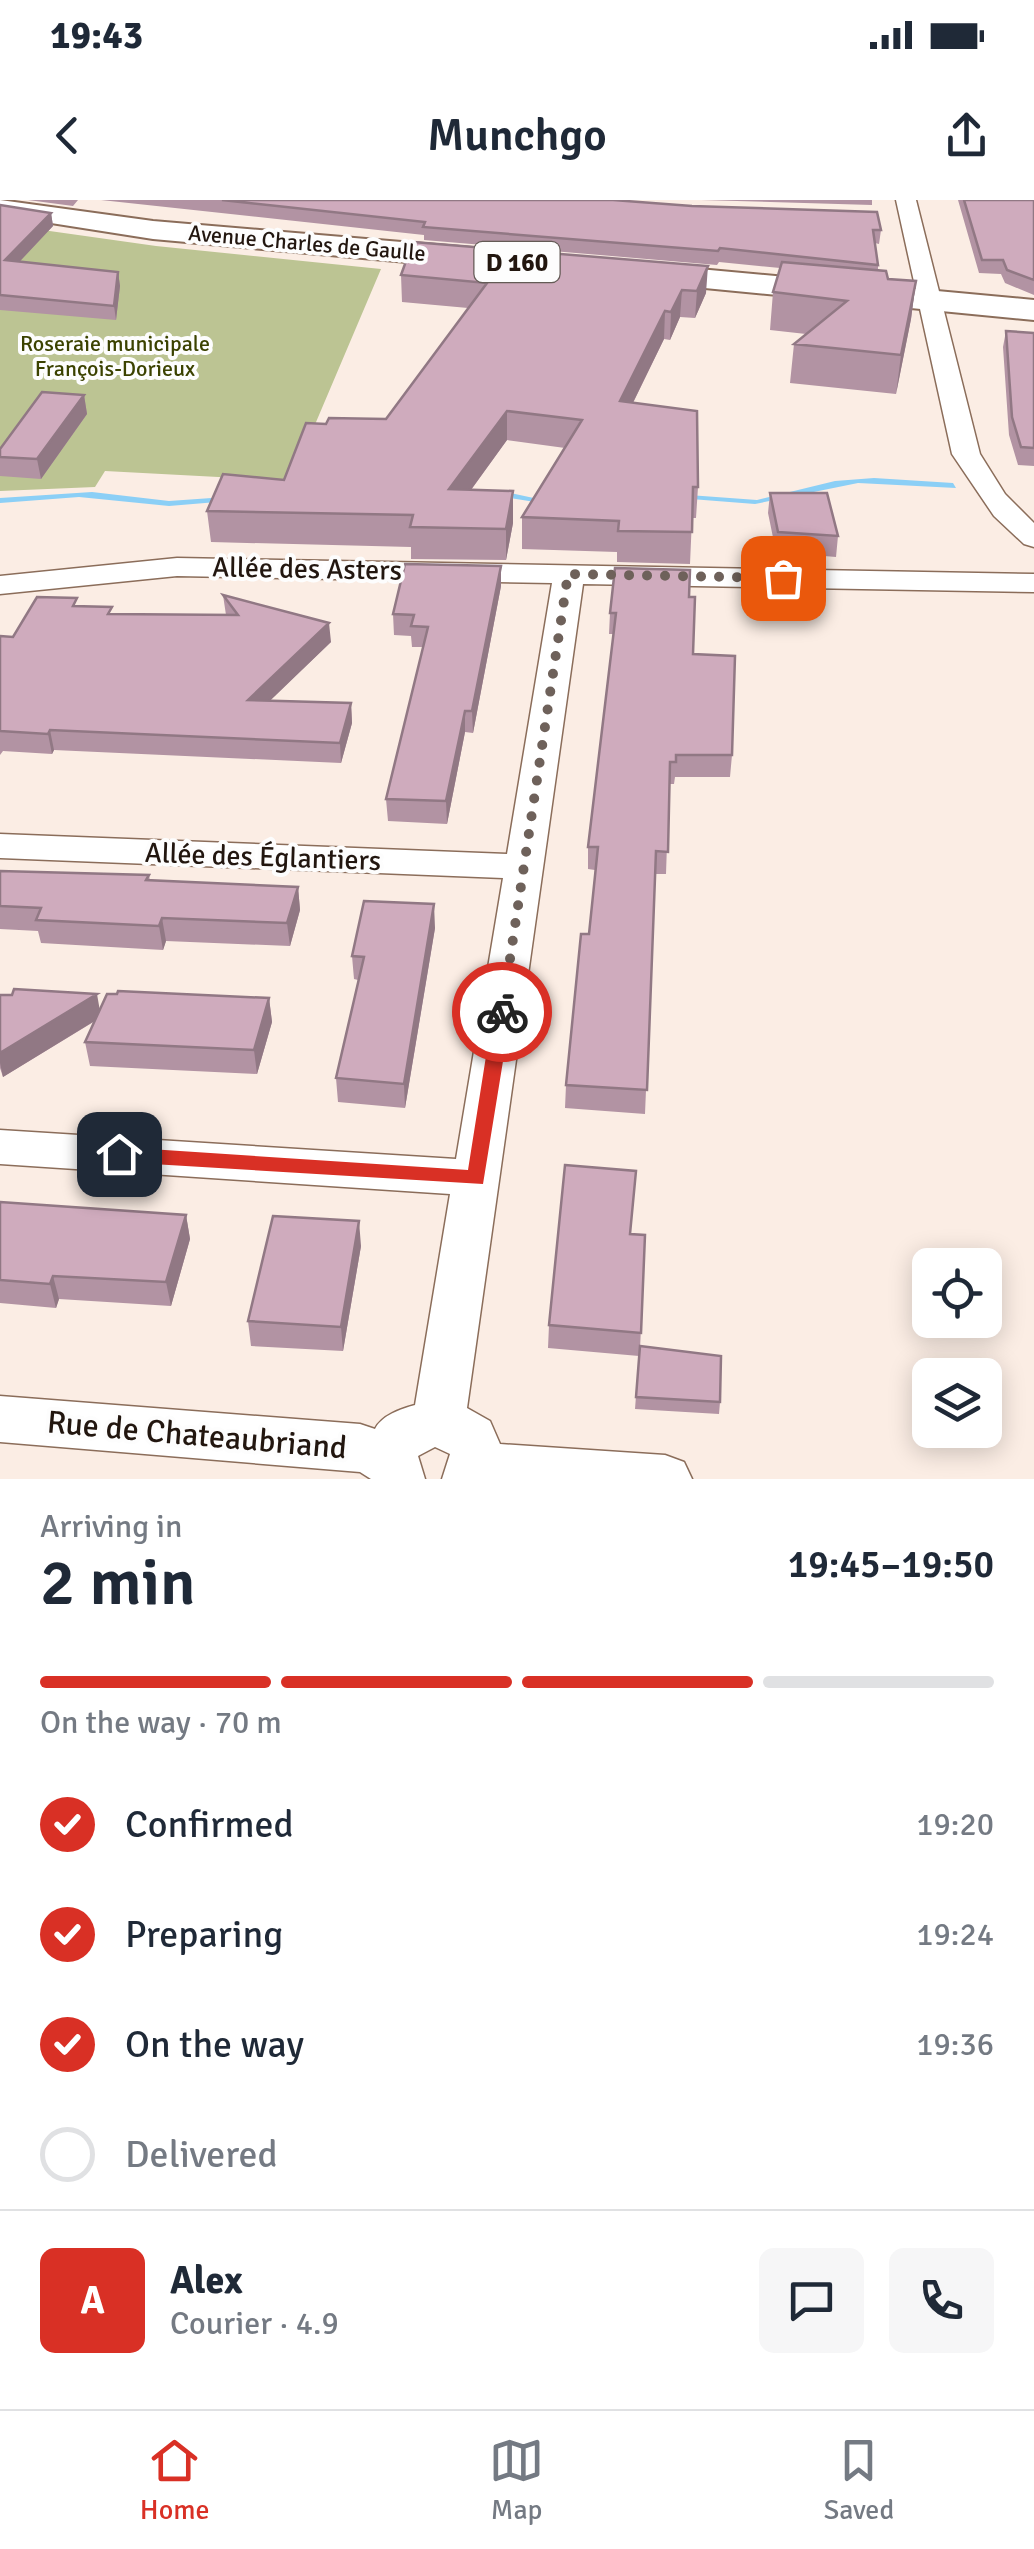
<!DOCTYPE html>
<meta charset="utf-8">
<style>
:root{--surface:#fff;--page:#f6f6f7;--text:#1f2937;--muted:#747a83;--line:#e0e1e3;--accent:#d93025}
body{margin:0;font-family:Signika,sans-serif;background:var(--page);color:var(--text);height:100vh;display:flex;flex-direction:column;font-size:38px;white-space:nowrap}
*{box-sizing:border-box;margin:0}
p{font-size:32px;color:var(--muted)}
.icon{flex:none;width:55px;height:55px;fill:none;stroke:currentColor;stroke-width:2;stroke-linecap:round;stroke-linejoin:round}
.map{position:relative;height:1279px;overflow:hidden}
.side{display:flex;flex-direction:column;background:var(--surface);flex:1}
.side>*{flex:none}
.buttons{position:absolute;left:912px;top:1048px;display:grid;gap:20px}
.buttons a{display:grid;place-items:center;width:90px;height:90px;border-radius:15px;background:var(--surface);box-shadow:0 5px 25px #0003;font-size:50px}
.pin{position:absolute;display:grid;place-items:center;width:85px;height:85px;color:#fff;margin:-42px;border-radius:20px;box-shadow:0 5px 15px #0006}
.courier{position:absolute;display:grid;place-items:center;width:100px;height:100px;margin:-50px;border:8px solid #d93025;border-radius:50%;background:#fff;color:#222;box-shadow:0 2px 12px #0007}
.head em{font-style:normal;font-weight:600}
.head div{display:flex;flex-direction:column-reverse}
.head{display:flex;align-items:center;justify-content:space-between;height:170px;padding:0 40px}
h1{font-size:65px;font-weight:600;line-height:75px}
.bar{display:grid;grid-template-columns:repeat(4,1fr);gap:15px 10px;align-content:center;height:120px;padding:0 40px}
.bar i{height:12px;border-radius:8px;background:var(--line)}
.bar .on{background:var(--accent)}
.bar p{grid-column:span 4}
.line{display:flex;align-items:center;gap:25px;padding:0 40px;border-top:2px solid var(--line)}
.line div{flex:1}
.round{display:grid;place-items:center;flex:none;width:105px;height:105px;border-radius:15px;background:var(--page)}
ol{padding:0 40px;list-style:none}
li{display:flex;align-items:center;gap:30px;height:110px}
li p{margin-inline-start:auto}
li .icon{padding:10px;border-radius:50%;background:var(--accent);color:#fff;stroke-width:4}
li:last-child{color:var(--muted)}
li i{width:55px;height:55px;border:5px solid var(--line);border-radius:50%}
.status{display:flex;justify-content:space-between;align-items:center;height:70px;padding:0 50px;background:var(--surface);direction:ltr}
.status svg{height:28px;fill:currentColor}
header{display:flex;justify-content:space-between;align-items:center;height:130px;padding:0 40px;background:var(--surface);font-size:45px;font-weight:600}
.dock{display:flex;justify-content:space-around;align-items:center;height:140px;border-top:2px solid var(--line);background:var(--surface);font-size:28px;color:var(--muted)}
.dock a{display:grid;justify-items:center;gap:5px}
.dock .on{color:var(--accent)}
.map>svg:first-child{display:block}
</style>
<div class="status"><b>19:43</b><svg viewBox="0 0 49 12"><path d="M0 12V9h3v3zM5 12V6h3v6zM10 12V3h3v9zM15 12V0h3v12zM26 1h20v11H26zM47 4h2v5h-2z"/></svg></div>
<header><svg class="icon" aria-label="back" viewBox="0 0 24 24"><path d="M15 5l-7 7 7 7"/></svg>Munchgo<svg class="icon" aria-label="share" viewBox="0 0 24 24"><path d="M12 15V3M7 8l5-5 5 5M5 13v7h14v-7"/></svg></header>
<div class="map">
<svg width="1034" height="1279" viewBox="0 0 1034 1279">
<rect width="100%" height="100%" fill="#fbede4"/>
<!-- green -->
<path fill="#bcc493" d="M0 24 156 46 381 69 291 281 105 271 95 287 0 291Z"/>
<!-- water -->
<path fill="#8bcff6" d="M874 278 953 283 956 288 858 283 755 304 678 298 554 305 510 298 253 299 169 306 79 297 0 303V298L92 292 169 301 240 296 506 292 543 300 675 294 757 300 835 281Z"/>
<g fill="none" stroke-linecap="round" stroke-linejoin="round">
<!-- street casing -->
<g stroke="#8b6d5a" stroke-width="3">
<path id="street" d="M896 0H916L980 254 1005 294 1034 323V347L1024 344 994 316 952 254Z
M177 358 1034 374V392L583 384 467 1208 490 1221 500 1244 665 1255 684 1262 692 1279H442L450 1254 435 1247 418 1256 425 1279H371L360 1272 0 1242V1196L360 1224 375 1229C382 1215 401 1209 415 1205L450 994 0 964V930L456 959 503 678 0 658V634L507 654 552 383 177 376 0 394V376Z"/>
</g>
<!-- primary casing -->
<g stroke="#8b6d5a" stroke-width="4">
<path id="primary" d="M0 0 153 21 484 49 495 52 500 59 495 66 484 69 153 39 0 15Z
M634 63 1034 100V120L622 80 618 73 622 66Z"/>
</g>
<!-- street -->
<use href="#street" fill="#fff" fill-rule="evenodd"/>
<!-- primary -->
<use href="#primary" fill="#fff" fill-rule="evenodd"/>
</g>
<!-- wall -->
<path fill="#b293a3" d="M28 0H78L73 6Z
M101 0H613L881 30 879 44 875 43 878 65V70L888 79 916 81 911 119 896 194 790 183 794 144 806 134 770 130 773 92 780 68 719 62 717 65 424 40V35Z
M701 0H872V5Z
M958 0H1034V95L1005 83 1001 74 979 73Z
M0 5 51 13 53 26 20 61 118 72 120 86 116 120 0 110Z
M413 42 706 93 695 118 680 117 670 140 664 139 633 203 698 287 696 318H692L690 364 617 362V352L522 349V317L565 248 507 240 471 290 513 291V323L506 360 411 359V347L211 342 207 311 284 280 326 224 386 219 468 108 402 102 401 75Z
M1006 131 1034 133V266L1018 265 1009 235 1003 147Z
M84 195 87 214 41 279 0 276V257Z
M770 293 838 336 836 357 776 352 768 313Z
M501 386 473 533 465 532 447 624 388 621 386 599 423 447H412L411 436 394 435 393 414Z
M223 395 331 442 270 500 351 503 352 523 341 563 54 550 52 554 3 551 0 555V436L13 437 78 406 113 414 226 415Z
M689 397 693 454 732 555 730 577H675L674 584H669L666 674H655L645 914 565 908 566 885 589 734 595 670 588 669V647L613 434H609L610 413Z
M0 671 149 675 150 681 298 687 300 710 290 746 166 741 163 750 41 743 38 731 0 729Z
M435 728 405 908 338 902 336 878 358 780 354 779 352 756Z
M0 795 100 810 269 798 272 822 257 874 90 866 85 842 95 821 3 877 0 868Z
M0 1002 186 1015 190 1039 171 1106 59 1099 56 1108 0 1103Z
M631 1034 645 1035 640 1150 720 1202 719 1214 635 1209 639 1156 548 1148 549 1125Z
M361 1046 343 1151 251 1146 248 1121Z"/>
<!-- shaded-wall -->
<path fill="#917884" d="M51 13 53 26 8 74 5 60Z
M708 66 706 93 695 118 697 91Z
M118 72 120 86 116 120 114 106Z
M916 81 911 119 896 194 901 155Z
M682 90 680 117 670 140 671 112Z
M665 111 664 139 619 231 620 201Z
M84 195 87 214 41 279 37 259Z
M507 211V240L449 320V289Z
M513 291V323L506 360V329Z
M501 366V386L473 533 472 511Z
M329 423 331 442 250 520 248 500Z
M351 503 352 523 341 563 340 543Z
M465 511V532L447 624 446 601Z
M50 530 54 550 52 554 48 534Z
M298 687 300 710 290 746 287 723Z
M434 704 435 728 405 908 404 884Z
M162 718 166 741 163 750 159 726Z
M97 794 101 817 3 877 0 863V853Z
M269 798 272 822 257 874 254 850Z
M186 1015 190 1039 171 1106 166 1082Z
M359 1021 361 1046 343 1151 341 1127Z
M53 1076 59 1099 56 1108 50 1084Z"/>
<!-- building -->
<path fill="#cfabbd" stroke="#917884" stroke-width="2.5" d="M222 0H613L692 6 877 12 881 30H873L878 65 720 48 718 51 423 27 425 22Z
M964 0H1034V80L1007 70 1003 60H982Z
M0 5 51 13 5 60 118 72 114 106 0 95Z
M413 42 708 66 697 91 682 90 671 112 665 111 620 201 697 211 698 287H693L692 332 618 331 619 321 522 317 582 220 507 211 449 289 513 291 506 329 410 327 413 315 207 311 223 274 284 280 306 223 326 224 329 218 386 219 487 83 401 75Z
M782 62 886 71 888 79 916 81 901 155 794 144 847 101 773 92Z
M1006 131 1034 133V248L1021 247 1012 217Z
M42 192 84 195 37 259 0 257V249Z
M770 293H827L838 336 778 332Z
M405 364 501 366 472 511H465L446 601 386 599 428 427 411 426 414 415 393 414Z
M615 368 690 370 689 397H695L693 454 735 456 732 555H676V562H670L668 652 656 651 647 890 566 885 581 734H589L598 647H588L616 413H610Z
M223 395 329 423 248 500 351 503 340 543 50 530 48 534 0 531V436L13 437 37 397 77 398 73 406 112 407 108 414 238 415Z
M0 671 149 675 146 680 298 687 287 723 162 718 159 726 36 720 41 708 0 706Z
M364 701 434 704 404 884 336 878 364 757 352 756Z
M14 789 97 794 0 853V795H12Z
M118 791 269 798 254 850 85 842 107 794H117Z
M565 965 636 971 630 1034 645 1035 641 1133 549 1125Z
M0 1002 186 1015 166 1082 53 1076 50 1084 0 1080Z
M273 1016 359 1021 341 1127 248 1121Z
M640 1146 721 1156 720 1202 636 1197Z"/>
<!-- route -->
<path fill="#d93025" d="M502 806 511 812 483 984 119 962 109 954 119 947 468 970 493 812Z"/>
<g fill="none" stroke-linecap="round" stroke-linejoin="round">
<!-- done -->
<path stroke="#6e615a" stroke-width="10" stroke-dasharray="0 18" d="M502 812 568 374 783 378"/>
</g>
<g text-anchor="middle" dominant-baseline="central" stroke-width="8" stroke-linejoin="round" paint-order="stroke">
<!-- far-street labels -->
<g font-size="22" fill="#22160f" stroke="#fdfdfd">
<text transform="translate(307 43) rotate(5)">Avenue Charles de Gaulle</text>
</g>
<!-- far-park labels -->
<g font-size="22" fill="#3b4200" stroke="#fdfdfd">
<text x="115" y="143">Roseraie municipale<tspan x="115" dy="25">François-Dorieux</tspan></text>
</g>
<!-- shield labels -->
<rect fill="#fdfdfd" stroke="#645b56" stroke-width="2.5" x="474.5" y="42" width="85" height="40" rx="8"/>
<g font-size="25" font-weight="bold" fill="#22160f">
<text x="517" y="62">D 160</text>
</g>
<!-- street labels -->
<g font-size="28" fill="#22160f" stroke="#fdfdfd">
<text transform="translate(307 369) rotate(1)">Allée des Asters</text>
<text transform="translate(263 657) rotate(2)">Allée des Églantiers</text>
</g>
<!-- near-street labels -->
<g font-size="32" fill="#22160f" stroke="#fdfdfd">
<text transform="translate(197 1235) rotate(5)">Rue de Chateaubriand</text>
</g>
</g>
</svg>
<div class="buttons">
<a><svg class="icon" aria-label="locate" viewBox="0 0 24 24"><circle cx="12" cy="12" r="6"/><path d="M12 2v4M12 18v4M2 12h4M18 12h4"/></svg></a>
<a><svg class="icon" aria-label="layers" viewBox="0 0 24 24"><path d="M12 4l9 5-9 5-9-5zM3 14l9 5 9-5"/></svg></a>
</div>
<div class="pin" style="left:783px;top:378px;background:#ea580c"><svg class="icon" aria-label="bag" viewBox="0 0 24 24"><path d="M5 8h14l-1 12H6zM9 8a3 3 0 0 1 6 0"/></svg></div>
<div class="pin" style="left:119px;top:954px;background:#1f2937"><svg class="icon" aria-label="home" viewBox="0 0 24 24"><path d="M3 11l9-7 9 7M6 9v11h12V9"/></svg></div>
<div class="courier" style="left:502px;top:812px"><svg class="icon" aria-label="bike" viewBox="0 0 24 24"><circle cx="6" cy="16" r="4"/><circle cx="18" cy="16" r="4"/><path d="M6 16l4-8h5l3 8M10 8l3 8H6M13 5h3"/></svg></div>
</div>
<section class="side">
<div class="head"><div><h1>2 min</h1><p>Arriving in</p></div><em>19:45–19:50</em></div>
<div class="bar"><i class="on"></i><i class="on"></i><i class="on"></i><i></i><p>On the way · 70 m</p></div>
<ol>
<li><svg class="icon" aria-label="check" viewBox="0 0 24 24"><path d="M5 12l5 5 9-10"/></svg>Confirmed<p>19:20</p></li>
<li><svg class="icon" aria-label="check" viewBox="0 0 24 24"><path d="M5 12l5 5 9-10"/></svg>Preparing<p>19:24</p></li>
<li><svg class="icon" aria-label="check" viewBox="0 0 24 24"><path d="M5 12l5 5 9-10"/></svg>On the way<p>19:36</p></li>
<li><i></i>Delivered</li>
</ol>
<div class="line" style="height:180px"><b class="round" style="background:var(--accent);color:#fff">A</b><div><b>Alex</b><p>Courier · 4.9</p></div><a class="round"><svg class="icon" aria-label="chat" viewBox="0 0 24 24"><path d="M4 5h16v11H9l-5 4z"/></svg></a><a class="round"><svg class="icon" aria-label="phone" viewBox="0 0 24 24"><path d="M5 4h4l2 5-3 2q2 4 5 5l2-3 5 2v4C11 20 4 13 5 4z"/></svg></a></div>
</section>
<nav class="dock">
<a class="on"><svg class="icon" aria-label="home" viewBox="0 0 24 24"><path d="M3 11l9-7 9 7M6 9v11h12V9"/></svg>Home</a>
<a><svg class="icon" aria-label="map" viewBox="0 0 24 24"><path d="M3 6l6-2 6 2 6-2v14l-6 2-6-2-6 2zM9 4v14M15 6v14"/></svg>Map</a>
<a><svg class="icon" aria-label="saved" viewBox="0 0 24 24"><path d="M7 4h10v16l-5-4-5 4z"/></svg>Saved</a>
</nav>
